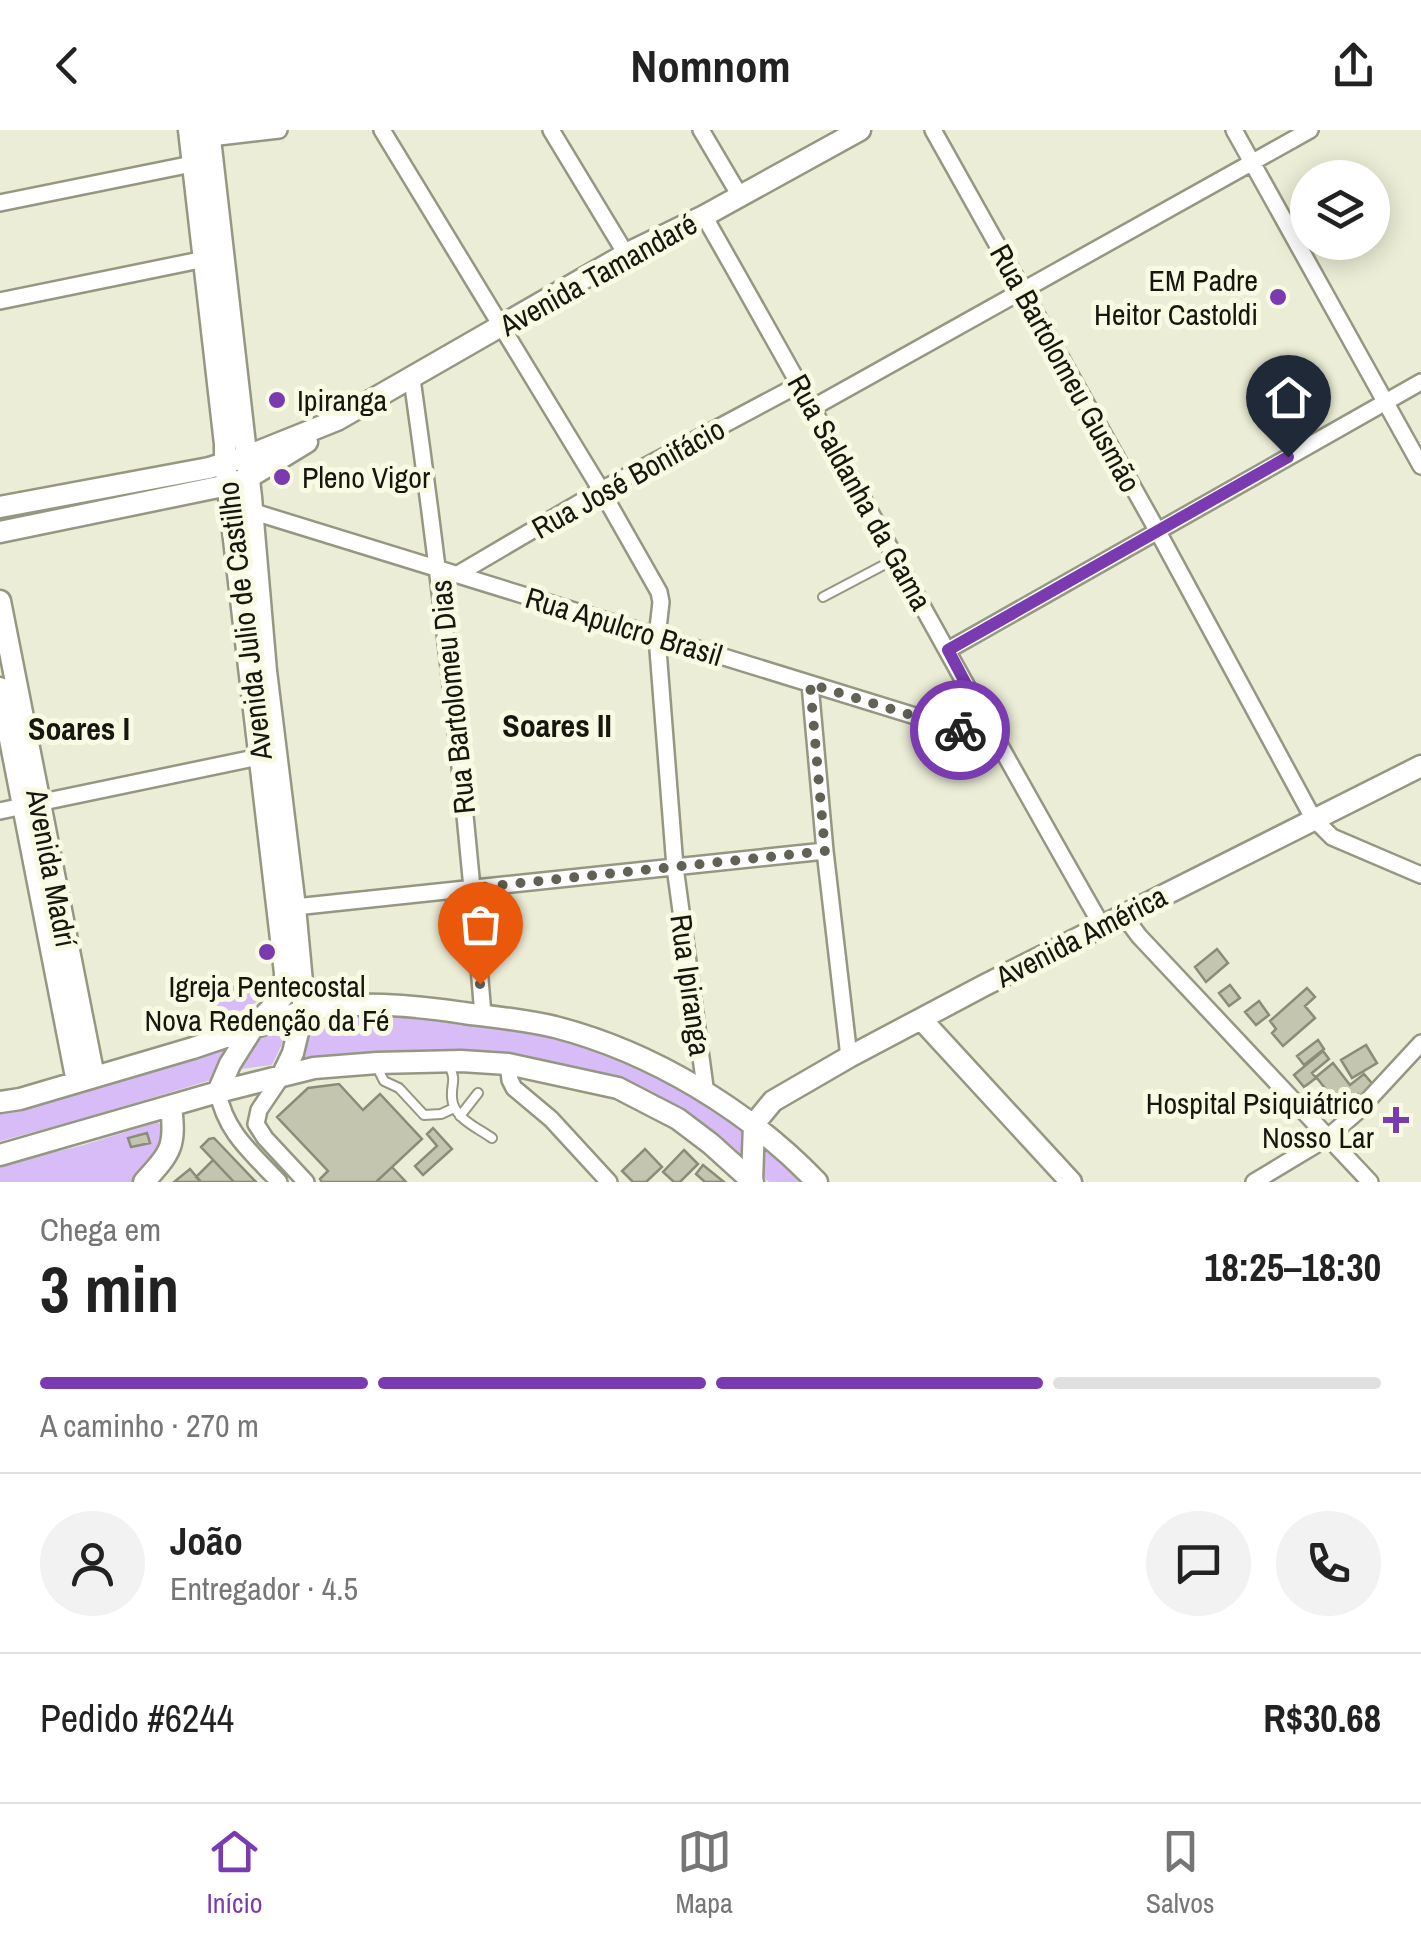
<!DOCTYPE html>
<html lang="pt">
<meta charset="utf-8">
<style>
:root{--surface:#fff;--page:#f2f2f2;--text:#222;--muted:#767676;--line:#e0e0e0;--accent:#7b3bb0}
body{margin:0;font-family:"Archivo Narrow",sans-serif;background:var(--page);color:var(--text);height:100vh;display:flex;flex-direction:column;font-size:38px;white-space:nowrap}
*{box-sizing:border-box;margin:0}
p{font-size:32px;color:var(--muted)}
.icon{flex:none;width:55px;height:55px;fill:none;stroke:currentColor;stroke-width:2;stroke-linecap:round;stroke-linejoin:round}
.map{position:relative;height:1052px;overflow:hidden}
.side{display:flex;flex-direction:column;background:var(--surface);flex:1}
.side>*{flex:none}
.buttons{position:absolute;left:1290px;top:30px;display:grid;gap:20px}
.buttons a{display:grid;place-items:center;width:100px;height:100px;border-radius:50%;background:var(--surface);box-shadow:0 5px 25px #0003;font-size:50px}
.pin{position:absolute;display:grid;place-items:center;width:85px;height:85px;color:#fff;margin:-102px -42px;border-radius:50% 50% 50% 0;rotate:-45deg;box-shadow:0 0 10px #0007}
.pin .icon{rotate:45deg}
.courier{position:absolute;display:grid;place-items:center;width:100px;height:100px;margin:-50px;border:8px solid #7b3bb0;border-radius:50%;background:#fff;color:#222;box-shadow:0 2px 12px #0007}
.headline em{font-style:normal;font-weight:700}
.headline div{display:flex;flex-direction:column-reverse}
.headline{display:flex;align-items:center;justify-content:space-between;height:170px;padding:0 40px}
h1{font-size:65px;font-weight:700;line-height:75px}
.bar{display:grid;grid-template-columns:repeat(4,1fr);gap:15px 10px;align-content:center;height:120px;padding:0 40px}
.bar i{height:12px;border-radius:8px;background:var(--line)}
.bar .active{background:var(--accent)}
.bar p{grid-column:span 4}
.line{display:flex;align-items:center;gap:25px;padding:0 40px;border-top:2px solid var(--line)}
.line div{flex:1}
.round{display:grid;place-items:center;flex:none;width:105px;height:105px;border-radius:52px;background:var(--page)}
header{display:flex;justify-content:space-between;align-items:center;height:130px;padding:0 40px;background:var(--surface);font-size:45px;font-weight:700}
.dock{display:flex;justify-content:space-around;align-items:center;height:140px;border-top:2px solid var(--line);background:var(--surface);font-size:28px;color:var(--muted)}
.dock a{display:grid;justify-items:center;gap:5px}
.dock .active{color:var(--accent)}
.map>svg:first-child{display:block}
</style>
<header><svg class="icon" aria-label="back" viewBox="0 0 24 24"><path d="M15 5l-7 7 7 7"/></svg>Nomnom<svg class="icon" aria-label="share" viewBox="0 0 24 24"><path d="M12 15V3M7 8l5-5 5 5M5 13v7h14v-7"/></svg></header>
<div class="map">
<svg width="1421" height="1052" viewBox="0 0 1421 1052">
<rect width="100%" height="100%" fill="#ebedd6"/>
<!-- green -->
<path fill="#d8bcf8" d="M274 847C270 872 239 881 218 891L214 860Z
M369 883 441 885 551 905 617 926 704 972 775 1024 804 1052H769L734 1018 713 1004 619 953 375 925 314 929 298 927 305 889Z
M294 889 272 935 241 939 263 897Z
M227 916 211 950 68 993 0 1011V983L29 978 97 953Z
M158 992 169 1004 165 1018 135 1052H0V1035L80 1016Z"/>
<!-- building -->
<path fill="#c3c5ae" stroke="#8a8c77" stroke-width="2.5" d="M1217 819 1228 833 1206 852 1195 837Z
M1230 855 1240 868 1229 876 1219 863Z
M1307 858 1315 867 1305 876 1315 888 1283 916 1272 903 1276 899 1270 891Z
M1259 871 1269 885 1256 895 1245 882Z
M1318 910 1324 919 1304 935 1297 926Z
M1366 915 1377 933 1352 948 1341 930Z
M1323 921 1329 929 1312 943 1316 948 1304 957 1294 945Z
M1333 933 1350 955 1364 944 1376 958 1362 969 1358 964 1341 978 1316 947Z
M339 954 363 980 380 964 422 1009 376 1052H322L320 1049 328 1041 277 987 308 958Z
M433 998 452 1019 423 1045 415 1036 437 1016 427 1004Z
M147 1003 150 1013 131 1017 128 1008Z
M214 1008 256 1052H234L201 1017 209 1009Z
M645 1019 662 1037 646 1052H633L622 1041Z
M684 1020 698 1034 680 1052H674L663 1042Z
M213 1030 234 1052H201L196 1047Z
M703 1035 724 1052H705L696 1044Z
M392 1037 406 1052H376Z
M190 1039 201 1052H174Z"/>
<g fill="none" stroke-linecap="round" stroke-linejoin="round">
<!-- lane casing -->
<g stroke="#969782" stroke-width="12">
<path id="lane" d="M823 467 897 428
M449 935C457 953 451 951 452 968 453 988 478 998 492 1008
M377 937 384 951 399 958 424 985 441 984 454 978
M460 986 478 963"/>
</g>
<!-- street casing -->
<g stroke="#969782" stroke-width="20">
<path id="street" d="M382 0 601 360 659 462 661 472 657 507 675 737 706 964
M551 0 626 124
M701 0 740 66
M933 0 1157 400 1313 688 1332 707 1421 745
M1234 0 1421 336
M210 8 279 0
M0 73 192 34
M704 86C839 322 967 561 1102 796
M0 171 205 129
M412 249C442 461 466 672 483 885
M814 277 1310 0
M251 381 996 611
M458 444 601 360 800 254
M948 520 1421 252
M810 554 825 721 849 927
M0 681 259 627
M295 777 825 721
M1124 786 1139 806 1370 1052
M508 934 510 950 514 958 551 989 609 1052
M282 946 259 980 256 994 265 1008 306 1052
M218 962C225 1002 252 1023 279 1052
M1254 1052 1327 1008 1358 981 1421 913"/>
</g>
<!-- secondary casing -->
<g stroke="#969782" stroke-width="25">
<path id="secondary" d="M189 0 225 314V333L285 843 284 865 254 896 230 934 218 962
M209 0 251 367 266 541 295 777 303 863V881L293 923 282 946
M0 377 209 338 245 327 337 290 626 124 704 86 860 0
M0 402 228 355 248 348 307 312
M0 471 94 947
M0 558 77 952
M921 889 1071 1052
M0 972 20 969 193 918 303 881C355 870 412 875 464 883 495 887 525 890 555 897 652 922 748 980 817 1052
M0 1025 218 962 314 938 377 933 461 931 508 934 618 958 678 989 711 1014 753 1052
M752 1051 754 994 773 971 849 927 985 855 1421 636
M144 1052C171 1022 176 1017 171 976"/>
</g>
<!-- lane -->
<use href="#lane" stroke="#fff" stroke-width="8"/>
<!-- street -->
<use href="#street" stroke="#fff" stroke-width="15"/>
<!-- secondary -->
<use href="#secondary" stroke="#fff" stroke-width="20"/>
</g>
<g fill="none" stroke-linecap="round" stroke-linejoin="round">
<!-- done -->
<path stroke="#616255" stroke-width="10" stroke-dasharray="0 18" d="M480 854 473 758 825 721 810 554 960 600"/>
<!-- route -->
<path stroke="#7b3bb0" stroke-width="12" d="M960 600 996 611 948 520 1288 327"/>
</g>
<!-- markers -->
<g fill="#7b3bb0" stroke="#f8fae3" stroke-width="4">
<circle cx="1278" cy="167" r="10"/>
<circle cx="277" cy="270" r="10"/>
<circle cx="282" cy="347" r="10"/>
<circle cx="267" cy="822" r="10"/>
<path d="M1391 975h10v10h10v10h-10v10h-10v-10h-10v-10h10z"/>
</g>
<g text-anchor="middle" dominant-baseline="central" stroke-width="10" stroke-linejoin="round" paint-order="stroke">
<!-- street labels -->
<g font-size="30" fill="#17170f" stroke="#f8fae3">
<text transform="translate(598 144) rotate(-29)">Avenida Tamandaré</text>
<text transform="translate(1066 238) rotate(61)">Rua Bartolomeu Gusmão</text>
<text transform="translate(628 348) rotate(-29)">Rua José Bonifácio</text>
<text transform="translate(860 362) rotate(61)">Rua Saldanha da Gama</text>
<text transform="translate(244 491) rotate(-97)">Avenida Julio de Castilho</text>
<text transform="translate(624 496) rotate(17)">Rua Apulcro Brasil</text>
<text transform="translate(452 567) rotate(-96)">Rua Bartolomeu Dias</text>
<text transform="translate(52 738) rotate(79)">Avenida Madrí</text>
<text transform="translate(1081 806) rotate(-27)">Avenida América</text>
<text transform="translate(691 855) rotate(82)">Rua Ipiranga</text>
</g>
<!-- poi labels -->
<g font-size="30" fill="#17170f" stroke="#f8fae3" text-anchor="end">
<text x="1258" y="150">EM Padre<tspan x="1258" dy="34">Heitor Castoldi</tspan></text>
<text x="297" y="270" text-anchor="start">Ipiranga</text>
<text x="302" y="347" text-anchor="start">Pleno Vigor</text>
<text x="267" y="856" text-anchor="middle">Igreja Pentecostal<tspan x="267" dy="34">Nova Redenção da Fé</tspan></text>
<text x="1374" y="973">Hospital Psiquiátrico<tspan x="1374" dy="34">Nosso Lar</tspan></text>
</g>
<!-- neighbourhood labels -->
<g font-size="32" font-weight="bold" fill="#17170f" stroke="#f8fae3">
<text x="557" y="595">Soares II</text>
<text x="79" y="598">Soares I</text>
</g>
</g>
</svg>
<div class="buttons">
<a><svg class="icon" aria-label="layers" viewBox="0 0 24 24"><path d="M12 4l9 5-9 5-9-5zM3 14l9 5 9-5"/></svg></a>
</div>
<div class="pin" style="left:480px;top:854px;background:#ea580c"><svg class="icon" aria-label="bag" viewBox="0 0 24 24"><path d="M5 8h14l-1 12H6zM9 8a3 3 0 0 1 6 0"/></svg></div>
<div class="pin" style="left:1288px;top:327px;background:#1f2937"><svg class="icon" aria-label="home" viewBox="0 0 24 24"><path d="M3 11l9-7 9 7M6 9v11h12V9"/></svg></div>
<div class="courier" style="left:960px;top:600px"><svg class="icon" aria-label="bike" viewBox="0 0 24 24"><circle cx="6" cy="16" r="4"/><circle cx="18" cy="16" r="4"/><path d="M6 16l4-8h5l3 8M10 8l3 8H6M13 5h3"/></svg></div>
</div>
<section class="side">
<div class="headline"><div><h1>3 min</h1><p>Chega em</p></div><em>18:25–18:30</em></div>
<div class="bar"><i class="active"></i><i class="active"></i><i class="active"></i><i></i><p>A caminho · 270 m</p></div>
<div class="line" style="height:180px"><a class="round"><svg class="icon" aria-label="person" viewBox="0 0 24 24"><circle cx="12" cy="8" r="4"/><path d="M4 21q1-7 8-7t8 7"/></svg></a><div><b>João</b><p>Entregador · 4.5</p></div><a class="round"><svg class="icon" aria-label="chat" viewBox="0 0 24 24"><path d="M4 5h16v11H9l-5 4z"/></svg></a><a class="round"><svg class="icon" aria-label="phone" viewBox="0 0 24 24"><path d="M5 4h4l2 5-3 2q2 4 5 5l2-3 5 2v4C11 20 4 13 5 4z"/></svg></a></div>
<div class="line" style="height:130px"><div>Pedido #6244</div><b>R$30.68</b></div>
</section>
<nav class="dock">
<a class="active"><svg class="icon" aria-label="home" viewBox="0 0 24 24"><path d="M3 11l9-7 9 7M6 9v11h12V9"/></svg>Início</a>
<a><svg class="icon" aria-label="map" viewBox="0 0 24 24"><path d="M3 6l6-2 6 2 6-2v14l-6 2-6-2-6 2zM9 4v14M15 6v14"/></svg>Mapa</a>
<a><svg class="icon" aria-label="saved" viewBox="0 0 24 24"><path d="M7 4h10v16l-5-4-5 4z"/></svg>Salvos</a>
</nav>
